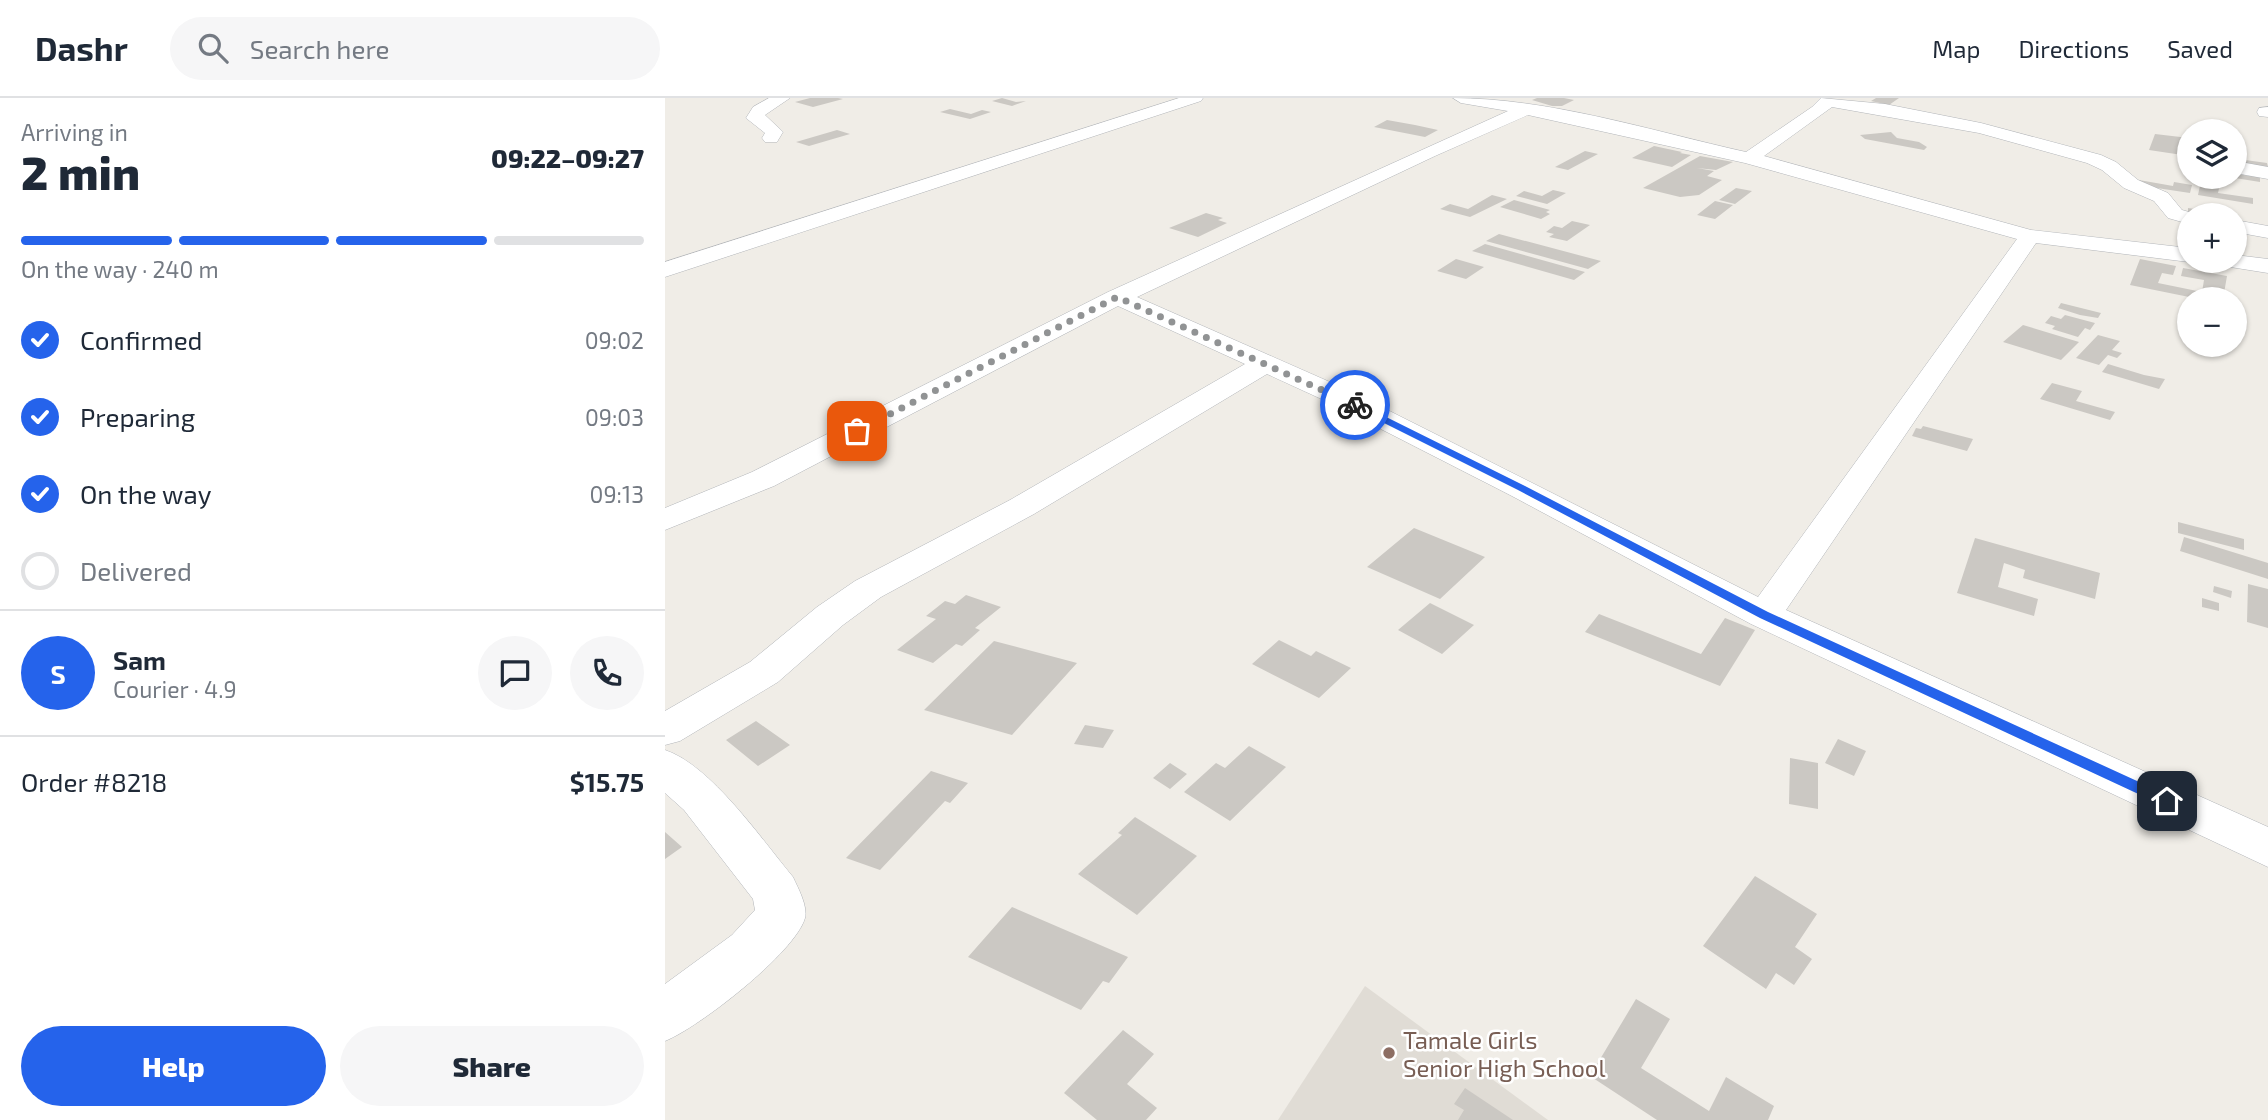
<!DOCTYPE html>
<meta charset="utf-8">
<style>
:root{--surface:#fff;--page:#f6f6f7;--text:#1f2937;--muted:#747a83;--line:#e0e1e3;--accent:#2563eb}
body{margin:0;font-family:"Exo 2",sans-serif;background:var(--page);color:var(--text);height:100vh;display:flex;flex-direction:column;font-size:26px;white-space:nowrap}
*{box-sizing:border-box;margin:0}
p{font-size:23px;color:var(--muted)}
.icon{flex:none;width:38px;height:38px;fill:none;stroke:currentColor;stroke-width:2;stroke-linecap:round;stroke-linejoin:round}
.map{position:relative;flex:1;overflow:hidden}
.side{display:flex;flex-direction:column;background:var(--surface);width:665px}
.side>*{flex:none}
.buttons{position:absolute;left:1512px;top:21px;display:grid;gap:14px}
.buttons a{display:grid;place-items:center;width:70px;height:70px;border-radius:50%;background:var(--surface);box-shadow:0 2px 5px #0004;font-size:35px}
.pin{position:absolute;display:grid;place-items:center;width:60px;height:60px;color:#fff;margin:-30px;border-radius:14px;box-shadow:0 4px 10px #0006}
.courier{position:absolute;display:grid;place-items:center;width:70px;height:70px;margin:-35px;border:5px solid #2563eb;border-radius:50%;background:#fff;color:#222;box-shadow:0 2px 9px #0007}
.head em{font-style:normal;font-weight:800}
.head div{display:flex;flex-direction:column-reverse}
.head{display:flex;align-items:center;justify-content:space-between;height:119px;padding:0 21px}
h1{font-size:46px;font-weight:800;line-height:52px}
.bar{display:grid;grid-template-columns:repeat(4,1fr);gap:10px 7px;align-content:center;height:84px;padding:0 21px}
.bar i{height:9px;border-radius:5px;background:var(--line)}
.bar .selected{background:var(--accent)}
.bar p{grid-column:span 4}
.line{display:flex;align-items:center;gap:18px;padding:0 21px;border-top:2px solid var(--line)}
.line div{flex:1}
.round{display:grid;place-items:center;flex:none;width:74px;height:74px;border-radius:37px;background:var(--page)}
ol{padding:0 21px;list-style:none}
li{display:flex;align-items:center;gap:21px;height:77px}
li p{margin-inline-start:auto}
li .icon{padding:7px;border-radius:50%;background:var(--accent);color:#fff;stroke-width:4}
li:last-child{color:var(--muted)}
li i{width:38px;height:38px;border:4px solid var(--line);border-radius:50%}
.button{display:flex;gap:14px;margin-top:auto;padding:14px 21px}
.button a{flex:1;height:80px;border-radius:42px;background:var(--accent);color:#fff;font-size:28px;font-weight:800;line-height:80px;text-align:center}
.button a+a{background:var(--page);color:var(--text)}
header{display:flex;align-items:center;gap:42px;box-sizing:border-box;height:98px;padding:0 35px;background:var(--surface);border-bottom:2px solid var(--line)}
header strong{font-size:33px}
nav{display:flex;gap:38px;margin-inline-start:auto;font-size:24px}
.search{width:490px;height:63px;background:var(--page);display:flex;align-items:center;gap:18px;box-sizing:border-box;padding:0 24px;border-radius:38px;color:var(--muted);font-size:26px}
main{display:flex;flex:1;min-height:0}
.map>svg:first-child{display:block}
</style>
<header>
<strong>Dashr</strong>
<div class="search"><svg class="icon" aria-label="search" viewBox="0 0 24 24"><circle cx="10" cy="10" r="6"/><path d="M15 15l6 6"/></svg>Search here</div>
<nav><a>Map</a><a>Directions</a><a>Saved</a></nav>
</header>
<main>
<section class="side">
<div class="head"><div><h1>2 min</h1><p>Arriving in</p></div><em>09:22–09:27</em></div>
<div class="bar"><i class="selected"></i><i class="selected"></i><i class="selected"></i><i></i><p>On the way · 240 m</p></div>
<ol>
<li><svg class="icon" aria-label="check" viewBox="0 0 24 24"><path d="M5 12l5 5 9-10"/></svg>Confirmed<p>09:02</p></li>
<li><svg class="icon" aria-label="check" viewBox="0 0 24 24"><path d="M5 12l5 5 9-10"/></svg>Preparing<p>09:03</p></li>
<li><svg class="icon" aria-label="check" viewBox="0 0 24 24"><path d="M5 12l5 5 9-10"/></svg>On the way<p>09:13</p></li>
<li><i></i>Delivered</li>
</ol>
<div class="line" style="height:126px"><b class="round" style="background:var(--accent);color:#fff">S</b><div><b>Sam</b><p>Courier · 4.9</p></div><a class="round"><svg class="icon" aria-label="chat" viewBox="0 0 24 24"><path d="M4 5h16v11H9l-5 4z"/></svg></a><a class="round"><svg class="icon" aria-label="phone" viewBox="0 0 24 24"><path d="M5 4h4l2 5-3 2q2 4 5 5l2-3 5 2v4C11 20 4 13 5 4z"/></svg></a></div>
<div class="line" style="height:91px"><div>Order #8218</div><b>$15.75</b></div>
<div class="button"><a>Help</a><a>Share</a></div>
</section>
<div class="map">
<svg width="1603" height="1022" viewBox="0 0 1603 1022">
<rect width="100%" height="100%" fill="#f0ede7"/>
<!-- education -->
<path fill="#e0dcd5" d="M700 888 883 1022H613Z"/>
<!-- building -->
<path fill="#cbc8c3" d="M173 0 178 1 148 9 130 4 145 0Z
M337 0 351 4 361 3 347 8 327 3Z
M872 0H899L909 2 897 8H887L867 2Z
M1211 0H1234L1224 7 1206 3Z
M285 11 306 16 317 12 326 14 305 21 275 14Z
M722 22 750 27 773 32 760 39 709 29Z
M172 32 185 36 144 48 131 44Z
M1226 34 1232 40 1254 44 1262 49 1259 52 1200 41 1195 37Z
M1490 36 1524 40V58L1484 52Z
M989 48 1017 54 1015 55 1026 57 1007 69 967 60Z
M920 53 933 56 903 72 890 69Z
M1570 57H1573V61L1602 65 1603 69 1570 64Z
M1035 58 1068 64 1051 72 1032 70 1049 73 1042 78 1057 82 1034 97 1015 99 978 90Z
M1570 76 1595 79V84L1570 80Z
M1474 82 1508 88 1509 84 1527 87 1525 95 1472 87Z
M1536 83 1555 86 1553 95 1588 100V106L1533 97Z
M1071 90 1087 93 1070 106 1054 102Z
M888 92 901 95 882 106 851 98 859 93 877 98Z
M827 97 842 101 805 119 775 111 785 106 803 111Z
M849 102 885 112 881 114 885 116 876 121 835 109Z
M1050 103 1068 107 1050 121 1032 117Z
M1523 110 1542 113 1547 117H1523Z
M541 115 558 120 553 122 562 125 533 139 504 130Z
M907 123 925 127 902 143 884 139 889 136 881 134 889 128 897 130Z
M834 136 936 163 923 171 821 143Z
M820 146 920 174 909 182 807 153Z
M791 161 819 169 801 181 772 173Z
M1475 161 1511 168 1508 177 1497 175 1493 185 1537 194 1539 182 1516 178 1518 170 1562 178 1558 201H1534L1465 187Z
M1396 205 1436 215 1433 220 1415 217 1393 210Z
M1400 217 1430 225 1425 232 1420 230 1413 239 1387 231 1390 228 1380 225 1386 218 1396 221Z
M1358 227 1414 244 1396 262 1338 244Z
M1433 237 1455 243 1447 252 1457 255 1452 260 1443 257 1434 267 1411 260Z
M1443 266 1479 277 1500 281 1494 291 1437 274Z
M1387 285 1417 293 1411 303 1450 314 1445 322 1375 301Z
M1258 328 1308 341 1302 353 1247 338 1251 330 1256 331Z
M1513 424 1579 441V452L1513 435Z
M749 430 820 459 775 501 702 469Z
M1519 439 1603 465V481L1515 453Z
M1310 440 1435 475 1430 501 1358 480 1360 472 1339 465 1333 489 1373 501 1369 518 1292 495Z
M1583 486 1603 491V530L1582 524Z
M1549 488 1567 493 1566 500 1548 494Z
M301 497 336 509 310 530 315 532 297 548 291 546 268 565 232 552 271 521 261 518 280 503 290 506Z
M1537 500 1554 505V513L1537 509Z
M765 505 809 527 777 556 733 532Z
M934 516 1036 556 1060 520 1090 532 1055 588 920 534Z
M614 542 646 558 651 553 686 570 654 600 587 566Z
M329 543 412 565 347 637 259 612Z
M91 623 125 647 93 668 61 642Z
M420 627 449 632 438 650 409 646Z
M1173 641 1201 653 1189 678 1160 665Z
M584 648 621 669 565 723 519 694 551 665 560 670Z
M1125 660 1153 665V711L1124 706Z
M505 665 522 676 505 691 488 680Z
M266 673 303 685 285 705 280 703 215 772 181 760Z
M470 719 532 758 472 817 413 776 457 737 453 735Z
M0 734 17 749 0 761Z
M1090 778 1152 816 1130 849 1147 861 1129 887 1111 875 1101 891 1038 848Z
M347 809 463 859 444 885 438 883 416 912 303 859Z
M971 901 1005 921 976 970 1044 1013 1061 979 1109 1008 1103 1022H992L925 978Z
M458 932 489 956 462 986 492 1010 481 1022H432L399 995Z
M800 990 848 1022H793L799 1012 789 1006Z"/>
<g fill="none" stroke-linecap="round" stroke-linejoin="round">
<!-- minor casing -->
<g stroke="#b2b5b9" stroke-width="1">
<path id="minor" d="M104 0H125L100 17 118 34 112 44H100L97 40 100 35 81 20 88 9Z
M514 0H538L536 3 0 179V164Z
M788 0C884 0 987 33 1081 54L1147 9 1156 0 1220 6 1316 25 1436 57 1451 64 1473 82 1503 95 1517 112 1531 116 1524 117V126L1503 120 1489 103 1459 90 1437 72 1422 65 1314 35 1167 9 1099 58 1366 132 1524 150V163H1528L1524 164 1371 145 1121 512 1603 729V769L1086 526 845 397 663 304 602 276 369 416 216 499 178 527 113 584 15 643 0 647V613L85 564 152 509 190 483 345 402 580 266 453 208 109 388 0 432V410L87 374 443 194 843 13 796 5ZM863 17 1080 65 1352 141 1093 499 683 292 472 199 770 58Z
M1603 9V19L1594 18 1592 14 1594 10Z
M1570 63 1603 69V81L1570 75Z
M1570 122 1603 128V140L1570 134Z
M1570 157 1603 161V175L1559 168 1556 163H1570Z
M0 652C46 667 97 742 128 779 133 790 143 808 140 820 130 855 33 930 0 943V886L67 837 90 812 88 801 19 712 0 695Z"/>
</g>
<!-- minor -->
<use href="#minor" fill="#fff" fill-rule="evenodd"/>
</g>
<!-- route -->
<path fill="#2563eb" d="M687 305H693L860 388 1103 514 1507 699 1509 703 1507 707H1497L1095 520 853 392 687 309Z"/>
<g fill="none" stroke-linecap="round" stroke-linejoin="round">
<!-- done -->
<path stroke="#919394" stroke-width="7" stroke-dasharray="0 12.6" d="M192 333 452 199 690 307"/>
</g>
<!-- markers -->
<circle fill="#8d6e63" stroke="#fff" stroke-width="2.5" cx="724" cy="955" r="7"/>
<g text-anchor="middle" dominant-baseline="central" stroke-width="5" stroke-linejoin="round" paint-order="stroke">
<!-- near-education labels -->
<g font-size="24" fill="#785e54" stroke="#fff" text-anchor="start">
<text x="738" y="941">Tamale Girls<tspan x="738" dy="28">Senior High School</tspan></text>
</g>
</g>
</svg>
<div class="buttons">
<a><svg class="icon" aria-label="layers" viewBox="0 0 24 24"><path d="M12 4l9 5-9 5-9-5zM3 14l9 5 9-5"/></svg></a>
<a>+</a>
<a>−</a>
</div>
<div class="pin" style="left:192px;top:333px;background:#ea580c"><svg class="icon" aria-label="bag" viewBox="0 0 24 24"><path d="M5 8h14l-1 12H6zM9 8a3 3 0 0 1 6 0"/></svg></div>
<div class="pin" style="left:1502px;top:703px;background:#1f2937"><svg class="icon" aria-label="home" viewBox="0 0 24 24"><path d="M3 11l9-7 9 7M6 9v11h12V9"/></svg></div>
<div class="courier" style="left:690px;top:307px"><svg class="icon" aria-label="bike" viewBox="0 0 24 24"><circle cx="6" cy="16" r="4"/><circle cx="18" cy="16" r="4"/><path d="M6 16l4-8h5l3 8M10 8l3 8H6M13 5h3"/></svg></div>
</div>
</main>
